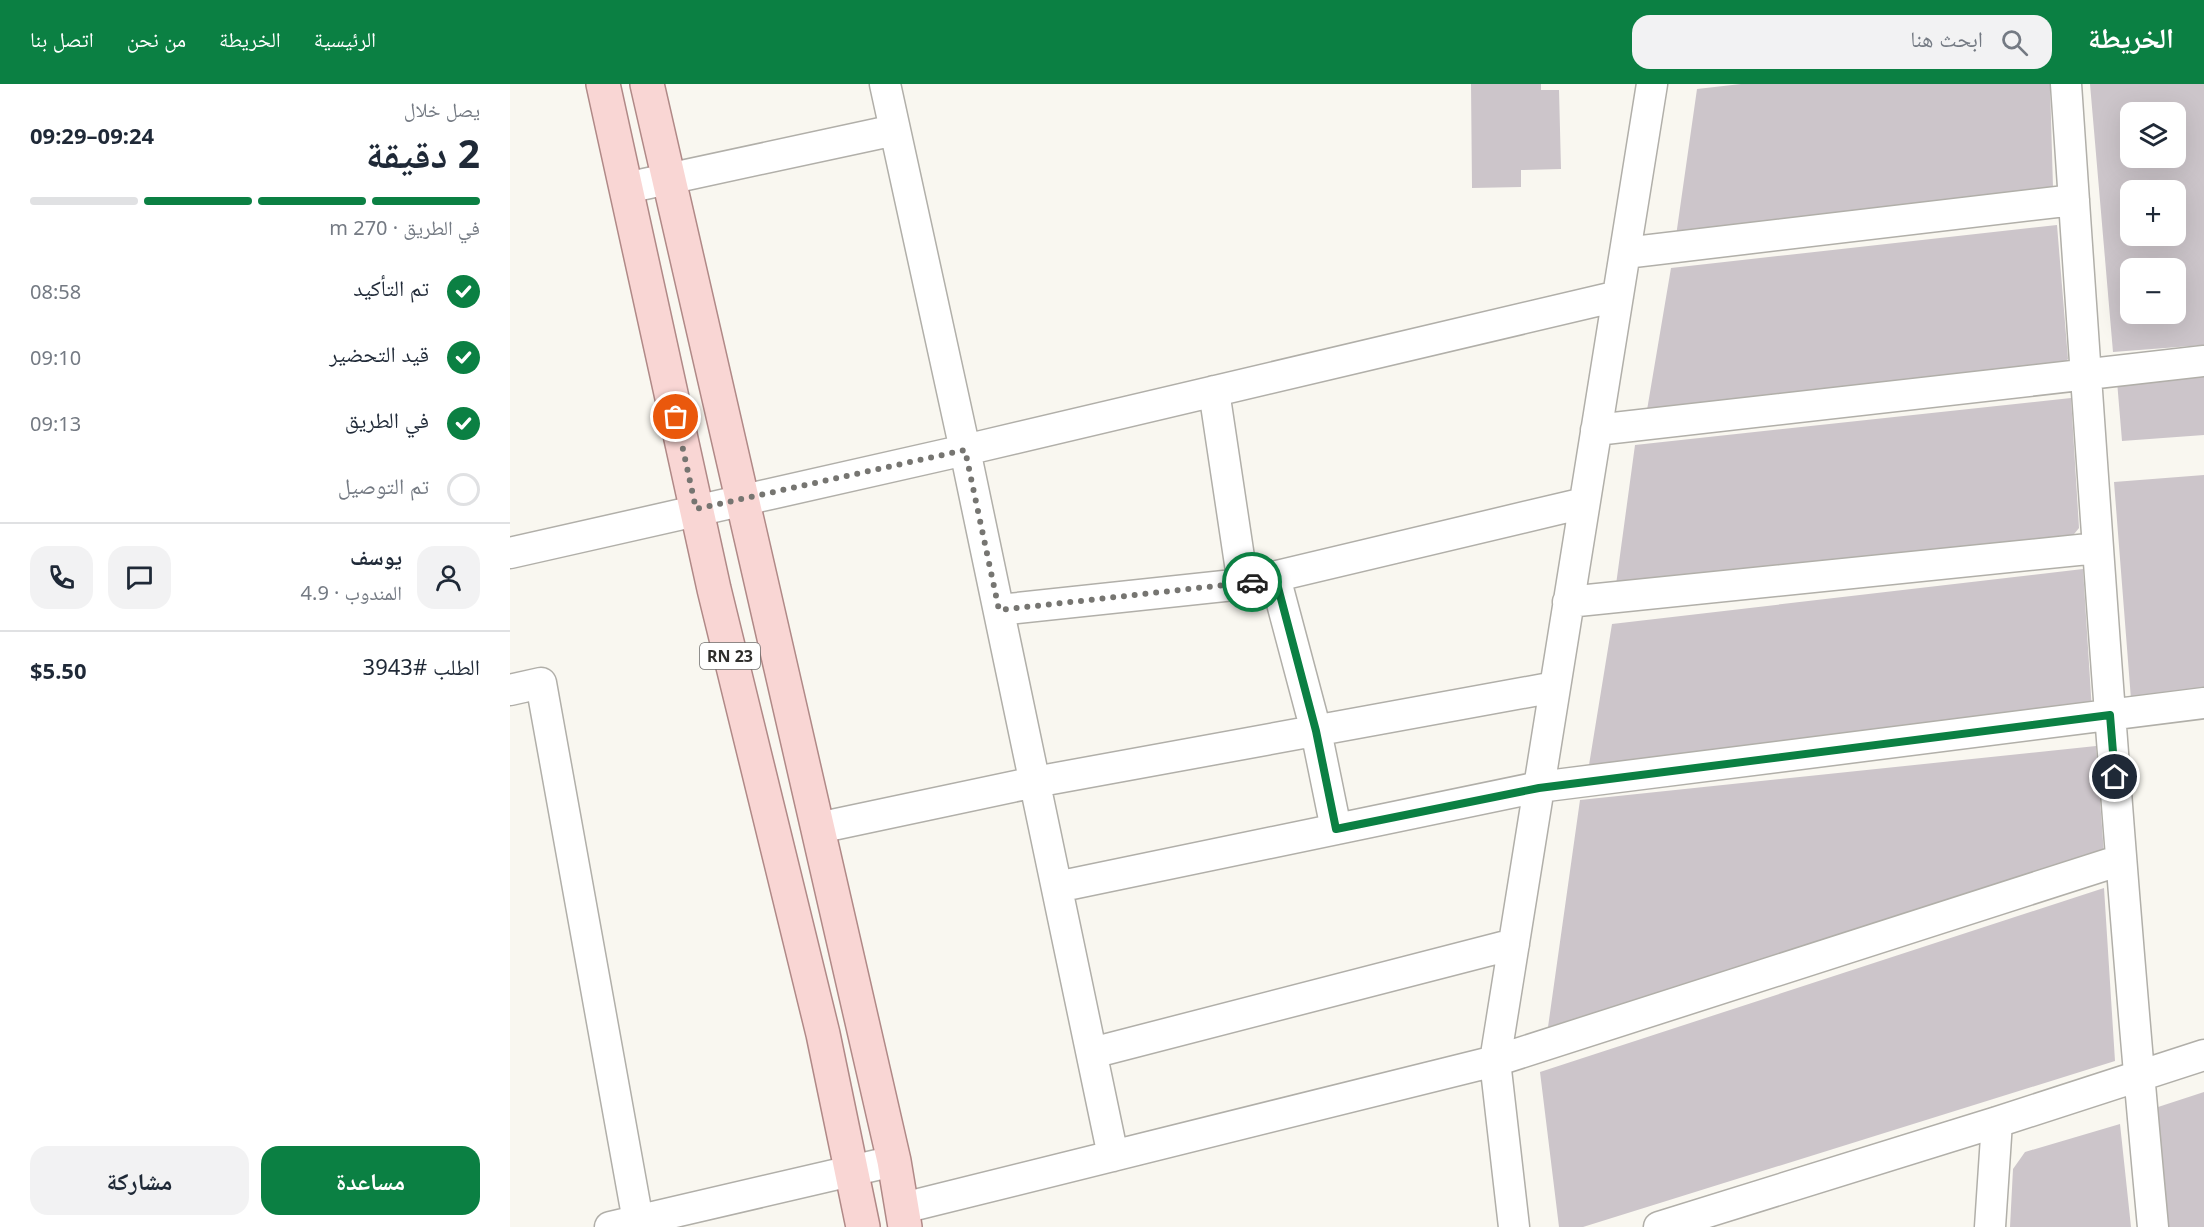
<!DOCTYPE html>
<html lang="ar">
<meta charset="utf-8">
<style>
:root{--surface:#fff;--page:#f2f2f3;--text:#1f2937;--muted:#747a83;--line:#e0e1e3;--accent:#0b8043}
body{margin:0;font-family:"Noto Sans","Noto Naskh Arabic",sans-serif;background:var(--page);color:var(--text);direction:rtl;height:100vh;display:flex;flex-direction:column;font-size:22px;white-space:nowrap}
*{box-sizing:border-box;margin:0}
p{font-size:20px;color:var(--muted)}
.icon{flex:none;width:33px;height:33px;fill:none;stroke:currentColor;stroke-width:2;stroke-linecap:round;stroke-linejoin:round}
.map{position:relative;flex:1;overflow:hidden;direction:ltr}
.side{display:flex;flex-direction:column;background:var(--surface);width:510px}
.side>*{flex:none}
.controls{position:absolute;left:1610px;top:18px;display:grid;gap:12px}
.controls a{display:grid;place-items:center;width:66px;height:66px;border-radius:12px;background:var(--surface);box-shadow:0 6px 24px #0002;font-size:30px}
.pin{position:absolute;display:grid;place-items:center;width:51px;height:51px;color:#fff;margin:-26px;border:3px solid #fff;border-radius:50%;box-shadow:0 2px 6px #0007}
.courier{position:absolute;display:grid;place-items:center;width:60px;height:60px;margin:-30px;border:4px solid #0b8043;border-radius:50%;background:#fff;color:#222;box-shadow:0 2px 8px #0007}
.headline em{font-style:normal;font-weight:700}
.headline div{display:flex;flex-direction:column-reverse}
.headline{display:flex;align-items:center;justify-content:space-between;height:102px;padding:0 30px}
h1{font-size:39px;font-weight:700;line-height:45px}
.bar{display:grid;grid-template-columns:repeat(4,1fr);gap:9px 6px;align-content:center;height:72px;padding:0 30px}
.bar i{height:8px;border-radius:4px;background:var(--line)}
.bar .active{background:var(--accent)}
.bar p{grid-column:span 4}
.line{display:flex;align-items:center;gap:15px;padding:0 30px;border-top:2px solid var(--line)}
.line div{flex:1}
.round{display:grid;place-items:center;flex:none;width:63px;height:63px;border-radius:18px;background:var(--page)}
ol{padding:0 30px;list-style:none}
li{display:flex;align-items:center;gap:18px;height:66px}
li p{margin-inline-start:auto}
li .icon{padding:6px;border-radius:50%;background:var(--accent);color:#fff;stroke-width:4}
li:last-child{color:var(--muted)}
li i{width:33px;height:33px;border:3px solid var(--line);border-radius:50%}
.primary-button{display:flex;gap:12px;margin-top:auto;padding:12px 30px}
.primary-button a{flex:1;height:69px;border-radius:18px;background:var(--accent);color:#fff;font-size:24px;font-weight:700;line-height:69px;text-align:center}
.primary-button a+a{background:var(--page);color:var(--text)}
header{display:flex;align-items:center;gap:36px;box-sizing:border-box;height:84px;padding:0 30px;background:var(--accent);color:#fff}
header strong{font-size:28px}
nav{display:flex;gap:33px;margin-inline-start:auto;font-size:21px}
.search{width:420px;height:54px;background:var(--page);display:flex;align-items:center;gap:15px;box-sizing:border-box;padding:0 21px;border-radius:18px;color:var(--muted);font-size:22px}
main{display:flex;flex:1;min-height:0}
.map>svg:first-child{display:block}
</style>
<header>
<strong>الخريطة</strong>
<div class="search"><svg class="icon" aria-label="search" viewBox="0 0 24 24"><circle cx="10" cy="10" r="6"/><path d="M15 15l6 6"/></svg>ابحث هنا</div>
<nav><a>الرئيسية</a><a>الخريطة</a><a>من نحن</a><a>اتصل بنا</a></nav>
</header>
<main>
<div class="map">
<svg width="1694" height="1143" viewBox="0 0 1694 1143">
<rect width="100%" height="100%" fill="#f9f7f0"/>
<!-- building -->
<path fill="#ccc5ca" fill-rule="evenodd" d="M961 0H1031V6H1049L1051 85 1011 86V103L962 104Z
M1231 0H1540L1543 104 1166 152 1187 5Z
M1580 0H1694V261L1603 268ZM1620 28H1665V74H1620ZM1620 106H1665V152H1620ZM1620 184H1665V230H1620Z
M1547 141 1558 275 1550 284 1137 326 1161 184Z
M1694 291V351L1612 357 1607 297Z
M1561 314 1569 444 1560 455 1105 508 1125 361Z
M1694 391V610L1621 615 1604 398Z
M1573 485 1582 627 1079 681 1102 540Z
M1586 662 1594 770 1038 943 1070 716Z
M1594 804 1605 977 1073 1143H1049L1030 988Z
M1694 1008V1143H1659L1645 1024Z
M1610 1040 1621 1143H1500L1503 1085 1515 1068Z"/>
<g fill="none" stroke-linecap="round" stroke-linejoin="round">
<!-- minor casing -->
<g stroke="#b1afa9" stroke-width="33">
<path id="minor" d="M375 0 455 366 603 1072
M1556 0C1582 381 1607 763 1643 1143
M116 104 385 46
M1115 169 1564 116
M704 307 733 500
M1086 346 1694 277
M0 469 455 366 1108 212
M765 493 806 647 826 745
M1058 518 1588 464
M489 526 733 500 1074 419
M0 606 31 599 128 1137
M308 744 525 698 1045 603
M547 803 1029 703 1694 619
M582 969 1004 860
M393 1124 985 977 1611 776
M100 1143 384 1077
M1004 1143 985 977 1142 0
M1149 1143 1487 1038 1694 971
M1480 1143 1487 1038"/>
</g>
<!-- major casing -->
<g stroke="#b08987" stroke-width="36">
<path id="major" d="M93 0 204 505 313 950 353 1143
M137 0 384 1077 395 1143"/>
</g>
<!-- minor -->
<use href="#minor" stroke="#fff" stroke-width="30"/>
<!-- major -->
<use href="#major" stroke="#f9d6d4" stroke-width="33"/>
</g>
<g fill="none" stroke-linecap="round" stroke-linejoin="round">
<!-- done -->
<path stroke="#767571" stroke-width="6" stroke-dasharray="0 10.8" d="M166 333 186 425 455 366 489 526 742 498"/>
<!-- route -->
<path stroke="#0b8043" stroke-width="8" d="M742 498 765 492 806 647 826 745 1029 704 1600 631 1605 693"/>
</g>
<g text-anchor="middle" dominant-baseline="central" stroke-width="4.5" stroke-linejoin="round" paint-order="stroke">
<!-- shield labels -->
<rect fill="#fff" stroke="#6e6d6c" stroke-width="1.5" x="190" y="559" width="60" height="26" rx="4.5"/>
<g font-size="16" font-weight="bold" fill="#302f2d">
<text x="220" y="572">RN 23</text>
</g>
</g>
</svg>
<div class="controls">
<a><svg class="icon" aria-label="layers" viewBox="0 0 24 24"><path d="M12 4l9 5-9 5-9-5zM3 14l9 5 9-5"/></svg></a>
<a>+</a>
<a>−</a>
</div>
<div class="pin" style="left:166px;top:333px;background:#ea580c"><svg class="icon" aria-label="bag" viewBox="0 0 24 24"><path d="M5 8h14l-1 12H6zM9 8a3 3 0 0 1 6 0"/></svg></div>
<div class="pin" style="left:1605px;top:693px;background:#1f2937"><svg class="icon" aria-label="home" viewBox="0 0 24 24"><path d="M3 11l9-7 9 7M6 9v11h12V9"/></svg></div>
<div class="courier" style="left:742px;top:498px"><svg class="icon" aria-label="car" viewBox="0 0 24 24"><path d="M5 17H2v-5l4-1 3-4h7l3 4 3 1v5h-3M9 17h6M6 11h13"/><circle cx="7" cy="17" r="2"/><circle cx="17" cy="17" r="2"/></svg></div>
</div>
<section class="side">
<div class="headline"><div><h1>2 دقيقة</h1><p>يصل خلال</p></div><em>09:24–09:29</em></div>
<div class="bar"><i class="active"></i><i class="active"></i><i class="active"></i><i></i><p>في الطريق · 270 m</p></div>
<ol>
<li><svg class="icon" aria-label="check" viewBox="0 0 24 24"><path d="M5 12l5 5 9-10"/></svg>تم التأكيد<p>08:58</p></li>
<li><svg class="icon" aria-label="check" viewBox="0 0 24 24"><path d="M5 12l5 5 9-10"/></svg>قيد التحضير<p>09:10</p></li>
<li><svg class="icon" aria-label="check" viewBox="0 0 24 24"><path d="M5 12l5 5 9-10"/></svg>في الطريق<p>09:13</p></li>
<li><i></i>تم التوصيل</li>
</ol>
<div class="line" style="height:108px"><a class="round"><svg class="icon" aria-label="person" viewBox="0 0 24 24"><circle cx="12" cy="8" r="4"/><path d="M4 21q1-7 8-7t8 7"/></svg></a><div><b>يوسف</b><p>المندوب · 4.9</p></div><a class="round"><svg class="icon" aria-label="chat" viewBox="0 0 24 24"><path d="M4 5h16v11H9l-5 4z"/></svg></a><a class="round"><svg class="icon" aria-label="phone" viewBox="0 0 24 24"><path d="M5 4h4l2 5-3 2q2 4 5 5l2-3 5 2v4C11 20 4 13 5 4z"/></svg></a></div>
<div class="line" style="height:78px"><div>الطلب #3943</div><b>$5.50</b></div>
<div class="primary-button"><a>مساعدة</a><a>مشاركة</a></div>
</section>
</main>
